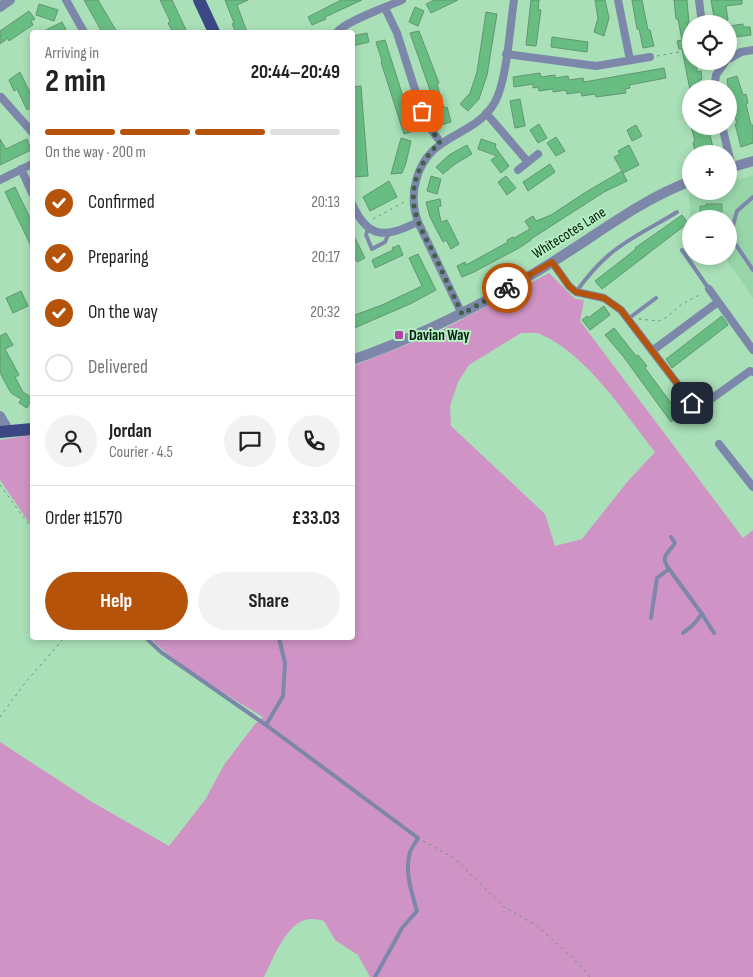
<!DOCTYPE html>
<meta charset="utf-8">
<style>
:root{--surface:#fff;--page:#f2f2f2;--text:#222;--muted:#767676;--line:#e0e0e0;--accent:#b45309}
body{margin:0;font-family:"Sofia Sans Condensed",sans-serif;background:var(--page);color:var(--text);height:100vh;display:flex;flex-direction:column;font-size:19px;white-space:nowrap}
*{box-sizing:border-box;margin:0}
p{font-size:16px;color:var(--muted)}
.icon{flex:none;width:28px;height:28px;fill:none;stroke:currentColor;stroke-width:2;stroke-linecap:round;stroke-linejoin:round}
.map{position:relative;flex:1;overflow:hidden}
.sheet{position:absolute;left:30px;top:30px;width:325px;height:610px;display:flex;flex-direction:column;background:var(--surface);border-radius:5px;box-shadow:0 2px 8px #0003}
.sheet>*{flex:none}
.buttons{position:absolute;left:682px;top:15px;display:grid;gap:10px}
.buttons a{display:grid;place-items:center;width:55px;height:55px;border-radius:50%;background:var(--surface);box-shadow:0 2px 8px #0003;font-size:25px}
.pin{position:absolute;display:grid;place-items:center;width:42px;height:42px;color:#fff;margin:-21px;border-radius:10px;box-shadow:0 2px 8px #0006}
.courier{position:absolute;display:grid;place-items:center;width:50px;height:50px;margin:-25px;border:4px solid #b45309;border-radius:50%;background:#fff;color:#222;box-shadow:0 1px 6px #0007}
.summary em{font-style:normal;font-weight:700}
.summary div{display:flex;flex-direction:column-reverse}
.summary{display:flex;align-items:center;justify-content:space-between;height:85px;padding:0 15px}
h1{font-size:32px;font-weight:700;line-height:38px}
.bar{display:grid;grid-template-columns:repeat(4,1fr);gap:8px 5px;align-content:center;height:60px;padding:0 15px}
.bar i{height:6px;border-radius:4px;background:var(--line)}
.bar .current{background:var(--accent)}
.bar p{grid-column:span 4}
.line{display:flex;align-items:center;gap:12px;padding:0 15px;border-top:1px solid var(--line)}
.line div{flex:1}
.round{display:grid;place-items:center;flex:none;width:52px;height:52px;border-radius:26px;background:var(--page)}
ol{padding:0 15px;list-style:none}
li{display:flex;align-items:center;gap:15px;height:55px}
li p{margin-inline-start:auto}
li .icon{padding:5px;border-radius:50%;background:var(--accent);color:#fff;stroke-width:4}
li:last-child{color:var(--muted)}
li i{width:28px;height:28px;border:2px solid var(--line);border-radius:50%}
.button{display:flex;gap:10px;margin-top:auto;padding:10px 15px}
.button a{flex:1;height:58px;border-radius:30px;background:var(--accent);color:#fff;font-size:20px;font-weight:700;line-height:58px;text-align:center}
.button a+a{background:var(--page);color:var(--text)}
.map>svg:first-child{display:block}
</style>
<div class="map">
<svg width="753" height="977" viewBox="0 0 753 977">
<rect width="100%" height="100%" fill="#a9e0b8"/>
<!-- built -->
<path fill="#98d5a9" d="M753 175V298L724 256H729V219H691V225L689 195 701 191H729V182Z"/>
<!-- green -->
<path fill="#cf94c5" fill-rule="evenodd" d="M549 273 575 299 584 300 580 321 743 538 753 530V977H370L358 955 335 940 324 921C321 920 316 919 313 919 288 917 273 959 264 977H0V742L92 802 169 846 205 800 224 765 255 724 263 717C225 694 182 668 150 638H352L353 366 436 333ZM521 333C527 333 535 332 540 334 587 354 624 413 655 452L628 481 582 539 555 546 545 514 451 426 450 406 458 382 469 365Z
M32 435V527L0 480V440Z"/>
<!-- building -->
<path fill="#68bd83" stroke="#629671" d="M84 0H98L117 32H102Z
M160 0H172L187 32H173L168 23 170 21Z
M225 0H248L237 5 247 32H236L232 24 234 23Z
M341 0H362L325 17 326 19 312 25 308 17Z
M434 0H458L431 13 426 4Z
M531 0H539L538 10H541L536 46 526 45Z
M595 0H605L609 18 604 36 594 32 598 18Z
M632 0H642L648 30H650L654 46 643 48 639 29H637Z
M674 0H687L689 23H687L690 39H691V61H696L697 72 701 71 702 79 699 80 701 88 690 90 682 49H679L677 41 682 40 678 19H676Z
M711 0H742V4L726 6 728 20 715 23Z
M39 4 58 10 54 21 36 15Z
M415 7 424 11 418 26 409 22Z
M29 11 35 19 31 21 33 25 9 41 8 38 0 44V31Z
M486 12 497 14 487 75 479 99 468 111 460 104 470 93 477 72Z
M62 22 66 29 60 32H42Z
M743 24V27H750L751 35 729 38V26Z
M419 31 439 83 437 84 444 108 447 107 451 122 441 125 428 91 430 90 410 33Z
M367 33 369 42 352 46V36Z
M552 37 588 42 587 52 551 47Z
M385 40 414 131 404 134 381 62 382 61 376 42Z
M664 68 666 78 629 85 630 88 625 89 626 93 596 97 595 94 582 96 581 92 567 94 566 90 553 92V89L539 91 538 87 533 88V84L514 87 513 77 540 73 541 77 555 75V78L568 76 569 80 583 78 584 82Z
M20 72 32 97V107L27 110 17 89 14 91 9 80Z
M737 76 743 95 746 94 748 103 746 104 751 125H753V143L741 147 735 124H737L729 94 727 79Z
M361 86 368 176 352 177V87Z
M520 99 525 126 515 128 510 101Z
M539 124 547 138 538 143 530 130Z
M636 125 642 136 632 141 627 130Z
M691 126H708L713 148 695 152 693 142 695 141Z
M556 137 565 151 556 156 547 143Z
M401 138 411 141 406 163 402 173 391 174Z
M0 139 6 149 27 139 31 150 0 165Z
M481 139 496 144 495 147 509 166 501 173 491 160 497 156 478 149Z
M467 145 472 154 455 164 443 174 436 167 449 155Z
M629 145 639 165 623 173 614 157 620 154 618 151Z
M550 164 555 172 528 191 523 182Z
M622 171 627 181 604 192 531 239V240L519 248 474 272 462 277 457 266 465 262 466 265 508 242 507 240 513 237 514 238 530 229 525 221 533 216 536 221 551 215 586 192Z
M431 176 441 179 437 194 427 191Z
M506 176 516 188 507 195 498 182Z
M389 181 397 197 370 211 363 197Z
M15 187 32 222V248L5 192Z
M440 199 441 206 438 207 441 222 447 220 459 244 451 249 446 240 443 242 430 217 426 202Z
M706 204H722V212L700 213V206H706Z
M682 215 688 223 602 289 595 281 636 249 635 248Z
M352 232 365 258 357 262 352 252Z
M399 245 403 255 375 268 372 260 393 250 392 248Z
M418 254 436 290 410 304 352 329V316L382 305 422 286 409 258Z
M21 291 28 306 13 313 6 298Z
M604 306 610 315 590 330 582 320 587 316 588 318Z
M722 316 728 325 672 368 666 359Z
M614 328 636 356 638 355 647 366 645 368 680 415 671 422 623 356 605 335Z
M6 333 13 345 5 349 19 375 15 377 23 392 32 398 27 408 19 403 21 399 11 393 0 373V336Z"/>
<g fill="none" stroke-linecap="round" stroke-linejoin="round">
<!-- path -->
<path stroke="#6a9577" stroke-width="1" stroke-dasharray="2.5 4" stroke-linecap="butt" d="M657 56 691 50
M373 219 404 202
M639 319 659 321 667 317 682 304 701 294
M0 485 32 529
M0 717 25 683 64 638
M423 841 454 858 504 907 536 925 573 958 590 977"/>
<!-- service -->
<path stroke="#7d87aa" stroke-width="4" d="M753 197 737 211 730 236 753 270
M368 228 366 235 372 249 385 242 389 233
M682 250 709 289
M576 292C586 278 597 265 610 254 630 237 655 226 677 212
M628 319 656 298
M669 569 702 614 693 625 683 633
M702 614 714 633
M651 618 657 578 669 569C660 556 667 555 675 543L671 537
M146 638 161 652 266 725 418 838C416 842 412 847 410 852 404 871 412 893 417 911L402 928 375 977
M266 725 283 696 285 663 279 638"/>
<!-- minor -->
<path stroke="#7d87aa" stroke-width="8" d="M66 0 84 32
M618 0 630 60
M699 0 702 24
M385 8 397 33 425 121 441 143
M337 32C346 21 387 7 402 0
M506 54 596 66 650 57
M729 59 741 52 753 50
M714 89 716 75 726 61
M1 97 32 132
M486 113 528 162
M722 126 732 167
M21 169 32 193
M518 170 538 154
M0 180 32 164
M352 204C369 241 386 237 418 222
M552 262 569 286 576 292 604 298 621 310 692 403 699 405 711 399 750 371 753 372
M709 289 753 350
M462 314 418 222C413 208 412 195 416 181 428 132 474 139 495 102 507 80 510 26 514 0
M652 351 718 302
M719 444 753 487"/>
<!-- tertiary -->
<path stroke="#7d87aa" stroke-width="10" d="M0 7 10 0
M729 168 753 161
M352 360C423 335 490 301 554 261 598 234 642 199 691 181
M0 416 9 431"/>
<!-- primary -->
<path stroke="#3b4884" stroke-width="12" d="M199 0 214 32
M0 432 32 429"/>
</g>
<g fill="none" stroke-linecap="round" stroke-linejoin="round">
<!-- done -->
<path stroke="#3f614a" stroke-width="5" stroke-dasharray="0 9" d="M422 111 426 121 440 143C419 161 408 188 416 215 420 229 428 242 434 254 443 274 453 294 462 314L507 288"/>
<!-- route -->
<path stroke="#b45309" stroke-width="6" d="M507 288 552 262 569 286 576 292 604 298 621 310 692 403"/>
</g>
<!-- markers -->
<rect fill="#b043a3" stroke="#b6eec4" stroke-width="2" x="394" y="330" width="10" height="10" rx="2.5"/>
<g text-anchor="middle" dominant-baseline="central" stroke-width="4" stroke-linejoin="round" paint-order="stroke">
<!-- street labels -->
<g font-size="15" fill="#061c0e" stroke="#b6eec4">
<text transform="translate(569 233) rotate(-32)">Whitecotes Lane</text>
</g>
<!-- poi labels -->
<g font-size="15" font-weight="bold" fill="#061c0e" stroke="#b6eec4" text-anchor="start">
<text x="409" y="335">Davian Way</text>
</g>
</g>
</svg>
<div class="buttons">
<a><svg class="icon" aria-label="locate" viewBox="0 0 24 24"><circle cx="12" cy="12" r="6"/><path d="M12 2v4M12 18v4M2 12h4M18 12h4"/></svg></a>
<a><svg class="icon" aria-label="layers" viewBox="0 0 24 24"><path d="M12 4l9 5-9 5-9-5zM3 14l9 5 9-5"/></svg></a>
<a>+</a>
<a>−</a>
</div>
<div class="pin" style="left:422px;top:111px;background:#ea580c"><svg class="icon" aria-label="bag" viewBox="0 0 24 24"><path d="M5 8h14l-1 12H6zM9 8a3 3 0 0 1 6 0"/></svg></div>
<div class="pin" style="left:692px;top:403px;background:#1f2937"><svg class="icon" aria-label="home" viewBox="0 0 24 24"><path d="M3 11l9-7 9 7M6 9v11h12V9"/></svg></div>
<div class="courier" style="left:507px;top:288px"><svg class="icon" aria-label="bike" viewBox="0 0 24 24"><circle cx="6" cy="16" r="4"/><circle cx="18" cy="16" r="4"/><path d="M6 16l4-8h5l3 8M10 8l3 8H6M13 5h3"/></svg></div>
<section class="sheet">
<div class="summary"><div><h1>2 min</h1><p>Arriving in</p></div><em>20:44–20:49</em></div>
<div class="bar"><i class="current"></i><i class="current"></i><i class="current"></i><i></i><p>On the way · 200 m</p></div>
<ol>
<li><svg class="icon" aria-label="check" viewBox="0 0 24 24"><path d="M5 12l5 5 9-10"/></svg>Confirmed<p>20:13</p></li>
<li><svg class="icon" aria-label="check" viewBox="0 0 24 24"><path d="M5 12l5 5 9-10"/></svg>Preparing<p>20:17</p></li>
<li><svg class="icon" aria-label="check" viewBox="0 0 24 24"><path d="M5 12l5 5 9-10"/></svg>On the way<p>20:32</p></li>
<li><i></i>Delivered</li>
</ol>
<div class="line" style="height:90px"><a class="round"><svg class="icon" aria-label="person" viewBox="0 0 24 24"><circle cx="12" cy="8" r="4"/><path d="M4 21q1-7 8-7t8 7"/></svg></a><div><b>Jordan</b><p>Courier · 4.5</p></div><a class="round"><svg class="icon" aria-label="chat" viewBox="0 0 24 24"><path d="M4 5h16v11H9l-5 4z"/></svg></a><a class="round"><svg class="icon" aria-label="phone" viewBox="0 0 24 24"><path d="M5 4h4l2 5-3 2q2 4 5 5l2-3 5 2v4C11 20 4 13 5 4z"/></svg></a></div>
<div class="line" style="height:65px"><div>Order #1570</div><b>£33.03</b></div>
<div class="button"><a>Help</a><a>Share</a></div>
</section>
</div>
